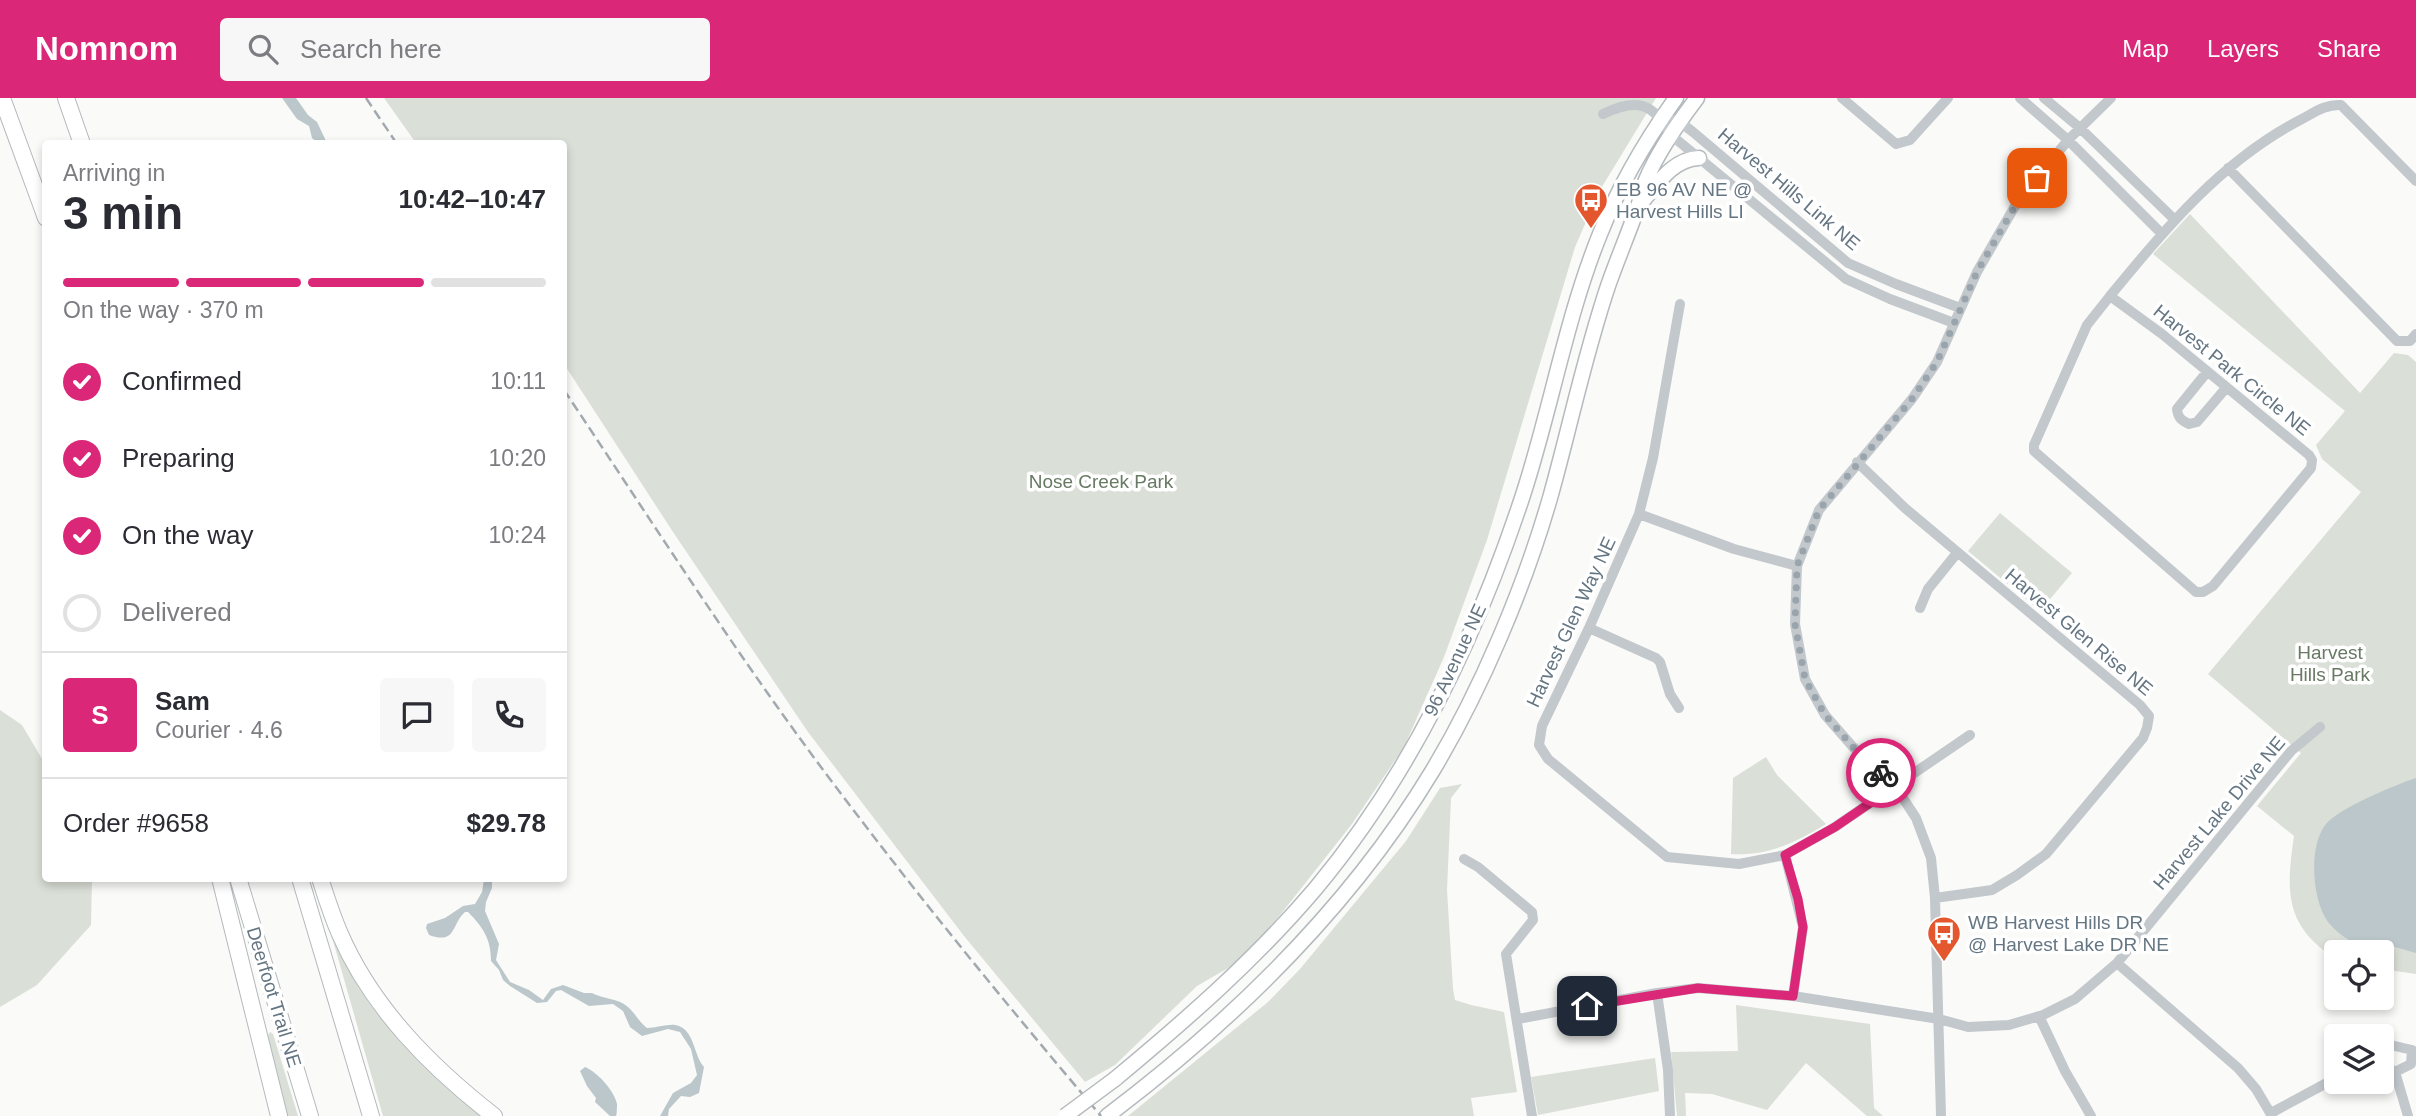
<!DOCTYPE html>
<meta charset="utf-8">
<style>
:root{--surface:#fff;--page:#f7f7f7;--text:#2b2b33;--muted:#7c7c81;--line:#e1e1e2;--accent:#db2777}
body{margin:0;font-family:Helvetica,sans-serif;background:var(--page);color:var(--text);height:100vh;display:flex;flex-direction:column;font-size:26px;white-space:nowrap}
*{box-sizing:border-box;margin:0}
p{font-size:23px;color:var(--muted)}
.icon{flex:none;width:38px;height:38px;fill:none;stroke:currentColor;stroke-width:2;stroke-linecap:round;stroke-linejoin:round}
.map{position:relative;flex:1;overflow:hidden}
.side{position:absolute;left:42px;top:42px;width:525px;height:742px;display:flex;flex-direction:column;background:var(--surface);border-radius:7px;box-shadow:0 4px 10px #0003}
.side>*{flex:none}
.controls{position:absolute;left:2324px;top:842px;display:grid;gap:14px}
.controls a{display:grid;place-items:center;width:70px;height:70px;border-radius:7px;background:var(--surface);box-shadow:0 4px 10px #0003;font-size:35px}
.pin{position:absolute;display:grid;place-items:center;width:60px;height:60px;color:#fff;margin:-30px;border-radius:14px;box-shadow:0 4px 10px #0006}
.courier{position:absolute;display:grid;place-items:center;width:70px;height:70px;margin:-35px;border:5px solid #db2777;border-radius:50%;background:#fff;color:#222;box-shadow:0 2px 9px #0007}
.head em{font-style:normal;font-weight:600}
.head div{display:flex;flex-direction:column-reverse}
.head{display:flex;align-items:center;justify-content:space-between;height:119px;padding:0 21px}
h1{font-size:46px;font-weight:600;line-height:52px}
.bar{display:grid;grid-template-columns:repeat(4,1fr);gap:10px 7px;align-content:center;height:84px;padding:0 21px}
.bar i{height:9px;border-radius:5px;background:var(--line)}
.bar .on{background:var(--accent)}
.bar p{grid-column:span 4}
.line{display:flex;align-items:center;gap:18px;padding:0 21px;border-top:2px solid var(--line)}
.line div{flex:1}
.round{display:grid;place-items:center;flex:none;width:74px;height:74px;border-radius:7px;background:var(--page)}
ol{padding:0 21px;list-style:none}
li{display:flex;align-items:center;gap:21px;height:77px}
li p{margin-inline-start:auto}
li .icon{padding:7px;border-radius:50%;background:var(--accent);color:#fff;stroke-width:4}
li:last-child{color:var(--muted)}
li i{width:38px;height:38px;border:4px solid var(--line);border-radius:50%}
header{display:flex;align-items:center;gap:42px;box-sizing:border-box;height:98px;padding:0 35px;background:var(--accent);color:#fff}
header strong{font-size:33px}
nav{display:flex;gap:38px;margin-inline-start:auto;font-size:24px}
.search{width:490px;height:63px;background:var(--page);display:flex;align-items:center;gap:18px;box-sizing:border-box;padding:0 24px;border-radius:7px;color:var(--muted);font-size:26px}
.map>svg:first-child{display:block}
</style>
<header>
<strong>Nomnom</strong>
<div class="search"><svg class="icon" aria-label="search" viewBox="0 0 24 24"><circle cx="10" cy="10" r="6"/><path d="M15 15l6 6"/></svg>Search here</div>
<nav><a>Map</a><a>Layers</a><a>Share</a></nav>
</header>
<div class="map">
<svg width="2416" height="1018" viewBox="0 0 2416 1018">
<rect width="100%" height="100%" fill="#fafaf8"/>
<!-- green -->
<path fill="#dadfd7" d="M384 0H1656L1600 92 1575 149 1487 442 1444 559 1404 649 1352 726 1273 826 1235 866 1197 888 1115 967 1085 984 964 838 808 634 673 434 564 266V46L416 45Z
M2190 116 2360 295 2394 255 2408 257 2416 264V876L2382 871V854H2336V861C2284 828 2286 793 2294 738L2257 708 2301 655 2208 576 2361 394 2322 361 2316 347 2345 313 2153 156Z
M2000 415 2072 475 2040 513 1968 453Z
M0 612 22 627 45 666 46 780 92 781 91 827 37 887 0 909Z
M1766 659 1777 677 1826 726C1795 745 1768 758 1731 756L1733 680Z
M1462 686 1451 700 1447 792 1453 891 1455 902 1471 907 1504 914 1517 994 1471 1000 1474 1018H1128L1268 904 1300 871 1406 743 1440 690Z
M330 832C342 859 354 885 371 908 403 950 450 983 489 1018H383Z
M1736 907 1870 926 1874 1010 1883 1018H1867L1806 965 1767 1012 1712 996 1685 995 1686 1018H1677L1671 954 1738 953Z
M270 934 273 936 298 1018H287L268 938Z
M1655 960 1659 993 1538 1017 1531 979Z"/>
<!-- water -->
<path fill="#bbc7cb" d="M282 0H296L308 17 317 24 327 45H318L312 40 309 28 297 21Z
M2416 680V855C2409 853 2402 851 2395 849 2383 847 2369 850 2358 846 2348 843 2334 832 2328 824 2312 802 2308 748 2326 726 2339 710 2395 687 2416 680Z
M484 781H492V790L486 804 485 813 499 846 496 862 510 884 529 892 543 902 551 891 563 887 584 895H592C603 901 618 900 628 909 635 915 639 924 647 930 655 930 668 926 675 927 695 930 693 957 704 969L699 995 690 999 681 998 669 1011 668 1018H660L673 995 691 985 697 977 691 951 680 934 668 931 642 938 630 929 623 913 613 906 589 908 561 892 556 893 547 904 537 905 510 888 503 882 499 872 491 863C491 842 484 830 468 814H465C451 826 457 847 429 837L426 830 427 826 445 820 463 808 475 806 482 794Z
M585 969C597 974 614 992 617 1006 617 1006 617 1017 616 1018H610L595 1004 596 1000 587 988 580 973Z"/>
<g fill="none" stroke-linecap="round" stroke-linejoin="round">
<!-- major casing -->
<g stroke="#b5babe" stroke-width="17">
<path id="major" d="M1642 104C1658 85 1673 61 1699 60
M1115 981C1186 922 1256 861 1316 790 1411 676 1477 537 1523 397 1551 311 1566 220 1600 136 1619 88 1646 42 1676 0
M1107 1018C1233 923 1351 808 1433 672 1481 592 1524 490 1550 400 1570 329 1585 255 1609 185 1618 160 1628 136 1637 111 1641 102 1642 91 1646 82 1658 53 1678 25 1697 0"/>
</g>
<!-- highway casing -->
<g stroke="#b4b9bd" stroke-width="18">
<path id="highway" d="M2 0 46 120
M66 0 82 46
M220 780 279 1018
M238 780 310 1018
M300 780 371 1018
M320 780C326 799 332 818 340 836 372 910 431 969 494 1018"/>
</g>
<!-- minor -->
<path stroke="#c3c8cc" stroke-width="10" d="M1842 0 1896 46 1910 42 1948 0
M2020 0 2068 42 2161 135
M2044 0 2080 30 2174 121
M1603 16C1636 0 1653 4 1671 37L1846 181 1890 201 1954 225
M1674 22 1680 24 1693 34 1848 165 1896 186 1960 210
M2228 70 2397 243H2410L2416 236
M2110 198 2087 227 2034 347V353L2196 494H2203L2213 488 2311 370 2312 362 2309 357 2162 236 2110 198C2166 130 2222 62 2302 21 2315 14 2326 6 2341 7L2416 83
M2207 274 2177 311C2178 320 2181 322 2189 326L2197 324 2226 290
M1857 364 1906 411 2140 607 2149 618 2147 630 2143 640 2046 756 2017 777 1992 792 1935 800
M1639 416 1653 360 1680 206
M1797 468 1734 451 1639 416 1589 530 1542 628 1539 647 1548 661 1667 759 1739 766 1785 757 1835 729 1970 637
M1920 510 1928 491 1957 455
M1589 530 1656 560 1660 564 1670 596 1679 610
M1785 757 1803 829 1793 898
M1464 761 1478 769 1532 814 1533 822 1506 856 1532 1018
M2117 865 2238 970 2256 991 2272 1018
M1657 895 1668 972 1670 1018
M2039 918 2065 973 2091 1018
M1518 921 1657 895 1698 890 1793 898 1939 921 1968 929 2009 927 2043 917 2075 901 2117 865 2291 653 2320 629
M2382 945 2412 952 2411 966 2395 974
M2382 965 2395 974 2408 1018
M2271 1015 2336 980
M1941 1018 1935 800 1931 760 1916 720 1895 688 1853 649 1825 617 1805 581 1795 526 1797 468 1819 412 1912 301 1937 264 1977 174 2015 108 2068 42 2111 0"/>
<!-- major -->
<use href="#major" stroke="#fff" stroke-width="14"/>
<!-- highway -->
<use href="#highway" stroke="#fff" stroke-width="16"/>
<!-- rail -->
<path stroke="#a2aab0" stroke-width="2.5" stroke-dasharray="10 5" stroke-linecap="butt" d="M366 0 397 46
M564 292C655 428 743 567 842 697 925 807 1012 913 1101 1018"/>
<!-- major-bridge casing -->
<g stroke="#b5babe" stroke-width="17" stroke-linecap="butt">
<path id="major-bridge" d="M1065 1018 1115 981"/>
</g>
<!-- major-bridge -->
<use href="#major-bridge" stroke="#fff" stroke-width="14"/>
</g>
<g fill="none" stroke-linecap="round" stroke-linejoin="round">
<!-- done -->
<path stroke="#99a4ac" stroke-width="7" stroke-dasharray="0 12.6" d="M1881 675 1853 649 1825 617 1805 581 1795 526 1797 468 1819 412 1912 301 1937 264 1977 174 2015 108 2037 80"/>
<!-- route -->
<path stroke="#db2777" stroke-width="9" d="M1587 908 1698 890 1793 898 1803 829 1798 801 1785 757 1835 729 1895 688 1881 675"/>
</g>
<!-- icons -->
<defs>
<g id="bus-pin" transform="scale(1.75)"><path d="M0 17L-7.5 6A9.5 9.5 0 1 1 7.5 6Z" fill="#e4572e" stroke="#fff"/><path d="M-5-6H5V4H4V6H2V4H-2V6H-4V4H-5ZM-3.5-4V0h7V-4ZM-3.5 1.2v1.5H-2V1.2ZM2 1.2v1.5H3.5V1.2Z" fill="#fff"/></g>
</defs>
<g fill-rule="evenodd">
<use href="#bus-pin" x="1591" y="102"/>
<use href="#bus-pin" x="1944" y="835"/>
</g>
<g text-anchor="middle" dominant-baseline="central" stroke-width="7" stroke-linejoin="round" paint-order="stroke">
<!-- poi labels -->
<g font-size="19" fill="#657683" stroke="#fff" text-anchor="start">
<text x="1616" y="91">EB 96 AV NE @<tspan x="1616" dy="22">Harvest Hills LI</tspan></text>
<text x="1968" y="824">WB Harvest Hills DR<tspan x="1968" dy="22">@ Harvest Lake DR NE</tspan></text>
</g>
<!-- street labels -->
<g font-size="19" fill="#657683" stroke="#fff">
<text transform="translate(1789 91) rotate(40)">Harvest Hills Link NE</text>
<text transform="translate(2232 272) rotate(39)">Harvest Park Circle NE</text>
<text transform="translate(1571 524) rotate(-65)">Harvest Glen Way NE</text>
<text transform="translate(2079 534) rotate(40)">Harvest Glen Rise NE</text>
<text transform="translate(1455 562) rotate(-65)">96 Avenue NE</text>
<text transform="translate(2219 715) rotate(-50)">Harvest Lake Drive NE</text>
<text transform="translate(274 899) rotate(73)">Deerfoot Trail NE</text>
</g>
<!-- park labels -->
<g font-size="19" fill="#687a64" stroke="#fff">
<text x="1101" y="383">Nose Creek Park</text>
<text x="2330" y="554">Harvest<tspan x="2330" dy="22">Hills Park</tspan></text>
</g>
</g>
</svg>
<div class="controls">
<a><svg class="icon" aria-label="locate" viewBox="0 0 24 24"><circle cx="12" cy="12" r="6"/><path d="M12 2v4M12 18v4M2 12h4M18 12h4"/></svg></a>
<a><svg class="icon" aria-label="layers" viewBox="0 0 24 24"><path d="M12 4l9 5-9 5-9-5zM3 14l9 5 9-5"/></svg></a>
</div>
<div class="pin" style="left:2037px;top:80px;background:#ea580c"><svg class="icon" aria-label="bag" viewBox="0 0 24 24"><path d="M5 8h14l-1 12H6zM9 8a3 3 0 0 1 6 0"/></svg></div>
<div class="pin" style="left:1587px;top:908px;background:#1f2937"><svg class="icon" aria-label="home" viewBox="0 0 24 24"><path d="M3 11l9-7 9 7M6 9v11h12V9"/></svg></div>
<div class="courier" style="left:1881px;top:675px"><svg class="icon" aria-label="bike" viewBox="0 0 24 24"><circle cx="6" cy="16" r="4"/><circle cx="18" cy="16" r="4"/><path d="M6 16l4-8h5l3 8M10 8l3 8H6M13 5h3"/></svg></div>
<section class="side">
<div class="head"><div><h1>3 min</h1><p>Arriving in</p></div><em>10:42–10:47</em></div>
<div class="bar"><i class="on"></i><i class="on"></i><i class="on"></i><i></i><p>On the way · 370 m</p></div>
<ol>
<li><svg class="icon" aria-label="check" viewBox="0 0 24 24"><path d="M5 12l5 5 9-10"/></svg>Confirmed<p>10:11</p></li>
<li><svg class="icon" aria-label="check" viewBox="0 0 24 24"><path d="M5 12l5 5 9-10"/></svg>Preparing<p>10:20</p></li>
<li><svg class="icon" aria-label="check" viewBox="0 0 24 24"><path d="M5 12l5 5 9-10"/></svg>On the way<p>10:24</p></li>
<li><i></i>Delivered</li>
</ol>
<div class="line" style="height:126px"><b class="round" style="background:var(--accent);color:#fff">S</b><div><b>Sam</b><p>Courier · 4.6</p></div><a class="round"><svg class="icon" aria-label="chat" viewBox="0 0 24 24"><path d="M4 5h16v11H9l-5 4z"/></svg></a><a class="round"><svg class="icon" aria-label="phone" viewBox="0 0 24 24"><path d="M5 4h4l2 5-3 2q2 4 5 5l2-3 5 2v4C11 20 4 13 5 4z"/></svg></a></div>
<div class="line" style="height:91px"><div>Order #9658</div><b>$29.78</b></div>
</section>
</div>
